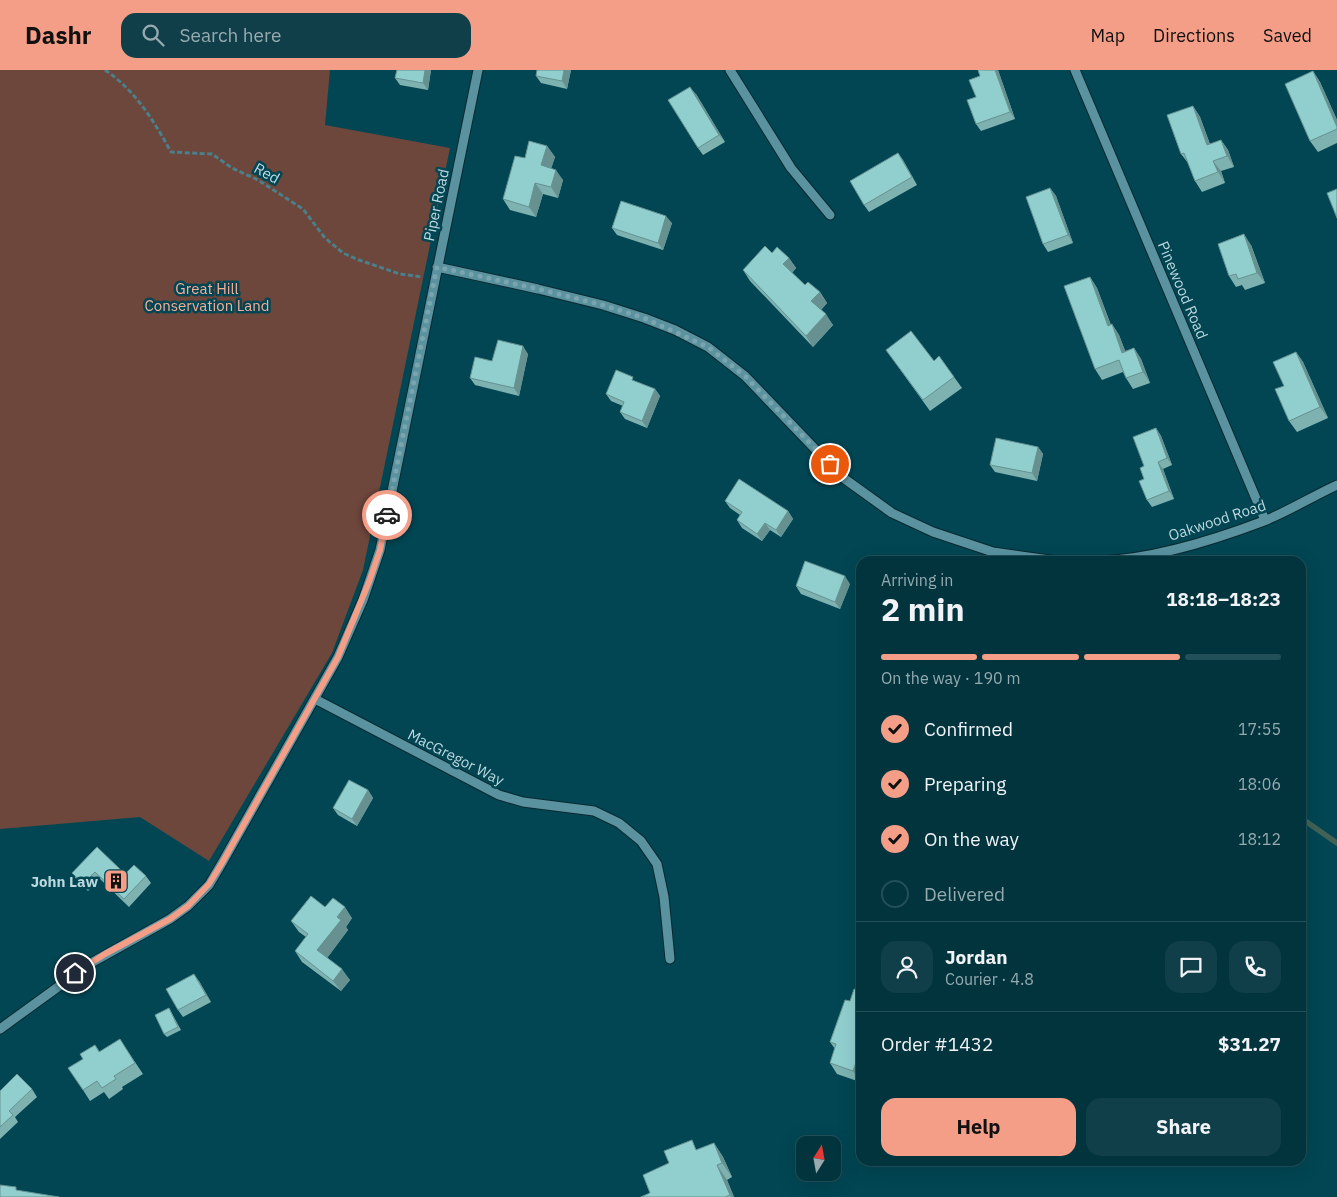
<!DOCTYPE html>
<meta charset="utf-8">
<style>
:root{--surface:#02343e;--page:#103f49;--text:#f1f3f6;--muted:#96aab0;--line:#234f58;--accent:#f49e88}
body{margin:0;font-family:"IBM Plex Sans",sans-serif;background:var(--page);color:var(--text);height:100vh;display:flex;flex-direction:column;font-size:19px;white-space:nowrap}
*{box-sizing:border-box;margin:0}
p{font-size:16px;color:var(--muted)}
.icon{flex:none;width:28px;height:28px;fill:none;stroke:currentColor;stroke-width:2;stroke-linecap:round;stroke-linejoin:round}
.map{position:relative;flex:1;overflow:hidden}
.side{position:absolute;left:856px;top:486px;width:450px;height:610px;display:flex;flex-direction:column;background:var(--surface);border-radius:15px;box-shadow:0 5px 20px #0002,0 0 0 1px var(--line)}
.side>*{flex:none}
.needle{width:32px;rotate:11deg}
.controls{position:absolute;left:796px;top:1066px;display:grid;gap:10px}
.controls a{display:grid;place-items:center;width:45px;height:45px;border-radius:10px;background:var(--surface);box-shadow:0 5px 20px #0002,0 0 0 1px var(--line);font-size:25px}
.pin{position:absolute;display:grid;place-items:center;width:42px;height:42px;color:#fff;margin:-21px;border:2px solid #fff;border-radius:50%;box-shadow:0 1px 5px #0007}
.courier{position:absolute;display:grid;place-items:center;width:50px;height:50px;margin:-25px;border:4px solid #f49e88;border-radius:50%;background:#fff;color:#222;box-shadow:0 1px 6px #0007}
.summary em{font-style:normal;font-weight:700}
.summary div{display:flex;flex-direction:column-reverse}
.summary{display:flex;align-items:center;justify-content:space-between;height:85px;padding:0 25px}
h1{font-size:32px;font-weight:700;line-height:38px}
.bar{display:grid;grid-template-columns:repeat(4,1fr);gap:8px 5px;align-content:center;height:60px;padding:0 25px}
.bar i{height:6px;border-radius:4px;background:var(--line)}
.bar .on{background:var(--accent)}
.bar p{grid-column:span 4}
.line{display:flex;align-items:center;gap:12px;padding:0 25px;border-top:1px solid var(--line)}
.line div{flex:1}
.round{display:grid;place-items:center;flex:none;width:52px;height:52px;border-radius:15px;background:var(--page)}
ol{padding:0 25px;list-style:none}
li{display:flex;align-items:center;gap:15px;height:55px}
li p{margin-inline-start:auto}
li .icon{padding:5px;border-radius:50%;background:var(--accent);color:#111;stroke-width:4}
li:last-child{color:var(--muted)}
li i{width:28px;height:28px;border:2px solid var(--line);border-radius:50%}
.action{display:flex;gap:10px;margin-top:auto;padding:10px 25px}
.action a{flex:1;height:58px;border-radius:15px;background:var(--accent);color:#111;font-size:20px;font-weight:700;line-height:58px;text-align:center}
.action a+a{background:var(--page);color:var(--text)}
header{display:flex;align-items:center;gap:30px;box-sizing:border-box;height:70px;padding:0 25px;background:var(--accent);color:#111}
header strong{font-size:24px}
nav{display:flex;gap:28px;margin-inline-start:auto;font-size:18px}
.search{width:350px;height:45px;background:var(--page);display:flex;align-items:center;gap:12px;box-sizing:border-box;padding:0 18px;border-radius:15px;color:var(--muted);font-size:19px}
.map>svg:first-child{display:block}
</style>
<header>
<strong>Dashr</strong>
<div class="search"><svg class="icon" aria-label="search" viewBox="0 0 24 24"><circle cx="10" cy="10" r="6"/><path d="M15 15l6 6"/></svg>Search here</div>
<nav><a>Map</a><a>Directions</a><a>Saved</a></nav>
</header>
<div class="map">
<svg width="1337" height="1127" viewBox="0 0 1337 1127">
<rect width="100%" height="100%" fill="#024653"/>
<!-- green -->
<path fill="#6d463c" d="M0 0H330L325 55 450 78 363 500 332 583 209 791 140 747 0 759Z"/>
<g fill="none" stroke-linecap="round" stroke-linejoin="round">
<!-- stream -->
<path stroke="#426256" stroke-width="5.5" d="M1301 748 1337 773"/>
<!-- minor casing -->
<g stroke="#0a2930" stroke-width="11">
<path id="minor" d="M730 0 791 98 830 145
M1075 0 1265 450
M437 197 538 219 603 235 644 248 675 260 708 277 745 306 842 407 892 443 933 462 993 482 1057 491
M1100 491C1154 489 1214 470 1264 451 1289 441 1313 426 1337 415
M315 629 499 725 523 732 594 741 619 753 641 771 657 794 664 827 670 889
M0 959 91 893 170 849 188 836 209 815 222 793 338 587 363 530 380 480 478 0"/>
</g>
<!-- path -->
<path stroke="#4b7f8a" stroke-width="3" stroke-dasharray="5 2.5" stroke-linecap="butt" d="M105 0C135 20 154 51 171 82L212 84 232 98 258 110 303 139 325 168 343 183 359 190 400 204 422 207"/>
<!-- minor -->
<use href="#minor" stroke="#5a92a0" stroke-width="9"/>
</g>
<!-- wall -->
<path fill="#7db2b1" d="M397 0H431L428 20 400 15 395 8Z
M571 0 567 19 541 13 536 6Z
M978 0H998L1015 49 981 61 976 54V27L980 6Z
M1313 1 1320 12 1337 50V73L1318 82 1310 71Z
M696 24 725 72 703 85 698 78Z
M1193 36 1200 47 1210 74 1221 70 1228 80 1234 97 1221 101 1225 113 1202 122 1195 111 1188 93 1181 84Z
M547 76 555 87 551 98 563 110 558 128 543 124 536 147 510 140 503 129 525 88Z
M898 83 903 90 917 115 869 142 864 135Z
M1050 118 1056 126 1073 173 1048 182 1043 174Z
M672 153 663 180 617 165 612 158Z
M1251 175 1265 213 1245 220 1242 215 1236 217 1229 206Z
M772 183 789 188 796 198 792 203 805 215 820 222 827 233 821 240 833 255 813 277 750 211 743 200Z
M1090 207 1097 218 1111 255 1112 254 1119 265 1125 281 1134 278 1141 289 1150 313 1133 319 1126 308 1123 302 1102 310 1095 299Z
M886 280 934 291 939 286 962 318 930 341Z
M1296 282 1303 292 1328 348 1297 362 1289 351 1284 316Z
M528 284 519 326 475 315 470 308Z
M637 312 655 319 660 326 647 358 625 349 620 342 623 336 611 331 606 324Z
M1156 358 1161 366 1172 395 1163 399 1174 429 1152 437 1147 430 1144 409V396Z
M1038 377 1043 384 1037 411 995 402 990 395Z
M725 431 788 441 793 449 781 467 770 460 762 471 742 458 737 450 740 445 730 438Z
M850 514 840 539 801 524 796 516Z
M368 720 373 728 357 756 338 745 333 738Z
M97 777 125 804 146 806 151 813 129 837 100 809 88 821 77 810 72 803Z
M325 837 352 848 346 857 348 860 327 888 350 910 341 921 302 892 295 881 306 867 299 862 291 851Z
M199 911 211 932 183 947 178 940Z
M850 931 860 1012 837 1004 830 993 835 979 830 972Z
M169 938 181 960 167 967 164 964Z
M95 975 100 982 127 980 143 1004 122 1017 123 1019 109 1029 104 1022 90 1031 83 1020V989Z
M32 1019 37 1027 15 1047 18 1052 0 1069V1021Z
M714 1073 723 1087 732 1107 727 1110 734 1127H640L650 1123 669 1093 698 1079Z"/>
<!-- shaded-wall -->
<path fill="#669190" d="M425 0H431L428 20 423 13Z
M564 0H571L567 19 562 11Z
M995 0H998L1015 49 1010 42Z
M1313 1 1320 12 1337 50V57Z
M690 17 696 24 725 72 719 65Z
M1193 36 1200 47 1214 86 1207 75Z
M1221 70 1228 80 1234 97 1227 86Z
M547 76 555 87 549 106 541 95Z
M898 83 903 90 917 115 912 107Z
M1213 91 1221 101 1225 113 1218 102Z
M556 100 563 110 558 128 551 117Z
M535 113 543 124 536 147 529 137Z
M1050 118 1056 126 1073 173 1068 165Z
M666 146 672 153 663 180 658 173Z
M1244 164 1251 175 1265 213 1257 203Z
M789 188 796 198 790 205 783 194Z
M1090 207 1097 218 1115 267 1108 256Z
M820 222 827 233 819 242 811 231Z
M826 244 833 255 813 277 806 266Z
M1112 254 1119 265 1130 293 1122 283Z
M523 276 528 284 519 326 514 318Z
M1134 278 1141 289 1150 313 1143 302Z
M1296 282 1303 292 1328 348 1320 337Z
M655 319 660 326 647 358 642 351Z
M1156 358 1161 366 1172 395 1167 388Z
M1038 377 1043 384 1037 411 1032 403Z
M1158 392 1163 399 1174 429 1169 421Z
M788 441 793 449 781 467 776 460Z
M765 453 770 460 762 471 757 464Z
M845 506 850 514 840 539 835 532Z
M368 720 373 728 357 756 352 749Z
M345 837 352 848 346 857 348 860 325 891 317 880 337 847Z
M342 899 350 910 341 921 333 911Z
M194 904 199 911 211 932 206 925Z
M861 979V1010L860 1012 853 1001Z
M714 1073 723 1087 732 1107 722 1093Z
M717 1095 727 1110 734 1127H731L730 1125Z"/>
<!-- building -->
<path fill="#91cfce" stroke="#669190" d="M397 0H425L423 13 395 8Z
M537 0H564L562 11 536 6Z
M978 0H995L1010 42 976 54 967 30 976 27 969 10 980 6Z
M1313 1 1337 57V59L1310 71 1285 14Z
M690 17 719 65 698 78 668 30Z
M1193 36 1207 75 1221 70 1227 86 1213 91 1218 102 1195 111 1184 83 1181 84 1167 45Z
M529 71 547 76 541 95 556 100 551 117 535 113 529 137 503 129 515 86 525 88Z
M898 83 912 107 864 135 850 111Z
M1050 118 1068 165 1043 174 1026 127Z
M1337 119V148L1327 123Z
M621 131 666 146 658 173 612 158Z
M1244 164 1257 203 1238 209 1236 204 1229 206 1218 174Z
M765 176 772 183 777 177 789 188 783 194 805 215 808 212 820 222 811 231 826 244 806 266 743 200Z
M1090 207 1108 256 1112 254 1122 283 1134 278 1143 302 1126 308 1119 290 1095 299 1064 216Z
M911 261 934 291 939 286 954 307 923 330 886 280Z
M498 270 523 276 514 318 470 308 475 287 492 291Z
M1296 282 1320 337 1289 351 1275 319 1284 316 1273 292Z
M616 300 633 307 632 310 655 319 642 351 620 342 624 332 606 324Z
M1156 358 1167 388 1158 392 1169 421 1147 430 1139 411 1144 409 1140 398 1144 396 1133 367Z
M996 368 1038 377 1032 403 990 395Z
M739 409 788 441 776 460 765 453 757 464 737 450 742 442 725 431Z
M805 491 845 506 835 532 796 516Z
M349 710 368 720 352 749 333 738Z
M97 777 125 804 134 795 146 806 124 829 95 802 83 814 72 803Z
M311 826 325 837 333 828 345 837 337 847 341 850 317 880 342 899 333 911 295 881 308 864 291 851Z
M194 904 206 925 178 940 166 919Z
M854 919 861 921V979L853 1001 830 993 836 974 830 972 845 930 850 931Z
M169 938 178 957 164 964 155 945Z
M120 969 135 993 114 1006 116 1009 102 1018 97 1011 83 1020 68 998 83 989 80 984 95 975 99 982Z
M17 1004 32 1019 9 1041 13 1045 0 1057V1021Z
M692 1070 696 1080 714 1073 722 1093 717 1095 730 1125 725 1127H641L650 1123 643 1105 669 1093 664 1081Z
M0 1115 16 1117V1120L59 1127H0Z"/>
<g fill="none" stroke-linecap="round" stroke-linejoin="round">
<!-- done -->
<path stroke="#7ba5ae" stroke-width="5" stroke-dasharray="0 9" d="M387 445 437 197 538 219 603 235 644 248 708 277 745 306 830 394"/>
<!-- route -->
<path stroke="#f49e88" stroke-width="6" d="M75 903 105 884 170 849 188 836 209 814 222 793 338 587 369 512 380 480 387 445"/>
</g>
<!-- icons -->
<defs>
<g id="building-square" transform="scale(1.25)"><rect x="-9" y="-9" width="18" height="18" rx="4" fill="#f49e88" stroke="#024653"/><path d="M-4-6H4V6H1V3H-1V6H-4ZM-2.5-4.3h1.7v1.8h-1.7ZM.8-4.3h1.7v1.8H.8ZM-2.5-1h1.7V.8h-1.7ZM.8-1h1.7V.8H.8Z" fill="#111"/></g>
</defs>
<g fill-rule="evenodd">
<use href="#building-square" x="116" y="811"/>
</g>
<g text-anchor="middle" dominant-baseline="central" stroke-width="5" stroke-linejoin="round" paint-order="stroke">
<!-- street labels -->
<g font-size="15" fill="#bcd8df" stroke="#024653">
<text transform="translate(267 103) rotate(29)">Red</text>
<text transform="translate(436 135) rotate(-78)">Piper Road</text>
<text transform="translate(1183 220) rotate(67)">Pinewood Road</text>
<text transform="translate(1217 450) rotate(-18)">Oakwood Road</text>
<text transform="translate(456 687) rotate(27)">MacGregor Way</text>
</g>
<!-- park labels -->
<g font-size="15" fill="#faac98" stroke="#024653">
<text x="207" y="218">Great Hill<tspan x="207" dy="17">Conservation Land</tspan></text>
</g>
<!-- poi labels -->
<g font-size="15" font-weight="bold" fill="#bcd8df" stroke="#024653" text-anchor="end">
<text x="98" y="811">John Law</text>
</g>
</g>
</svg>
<div class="controls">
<a><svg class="needle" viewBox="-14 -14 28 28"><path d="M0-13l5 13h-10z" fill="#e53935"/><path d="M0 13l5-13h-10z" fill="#96aab0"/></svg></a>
</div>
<div class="pin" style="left:830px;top:394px;background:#ea580c"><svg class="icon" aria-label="bag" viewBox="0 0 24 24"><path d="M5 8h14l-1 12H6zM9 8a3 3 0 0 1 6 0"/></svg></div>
<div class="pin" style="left:75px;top:903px;background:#1f2937"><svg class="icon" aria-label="home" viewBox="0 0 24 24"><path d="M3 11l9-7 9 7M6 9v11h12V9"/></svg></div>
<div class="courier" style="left:387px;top:445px"><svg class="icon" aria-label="car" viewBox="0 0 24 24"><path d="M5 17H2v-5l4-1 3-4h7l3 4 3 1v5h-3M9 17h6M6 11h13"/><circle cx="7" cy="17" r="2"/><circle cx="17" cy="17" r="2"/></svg></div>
<section class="side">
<div class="summary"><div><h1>2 min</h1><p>Arriving in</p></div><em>18:18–18:23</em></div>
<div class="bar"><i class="on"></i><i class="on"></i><i class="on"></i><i></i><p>On the way · 190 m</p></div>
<ol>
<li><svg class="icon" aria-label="check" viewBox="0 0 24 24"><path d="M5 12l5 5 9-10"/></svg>Confirmed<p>17:55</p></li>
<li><svg class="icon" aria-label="check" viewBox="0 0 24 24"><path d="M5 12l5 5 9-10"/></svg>Preparing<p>18:06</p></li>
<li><svg class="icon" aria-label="check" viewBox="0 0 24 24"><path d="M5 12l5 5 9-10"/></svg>On the way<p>18:12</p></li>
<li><i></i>Delivered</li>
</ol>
<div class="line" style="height:90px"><a class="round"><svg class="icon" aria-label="person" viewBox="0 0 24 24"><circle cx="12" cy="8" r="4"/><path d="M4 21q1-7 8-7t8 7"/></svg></a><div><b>Jordan</b><p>Courier · 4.8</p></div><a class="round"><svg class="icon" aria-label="chat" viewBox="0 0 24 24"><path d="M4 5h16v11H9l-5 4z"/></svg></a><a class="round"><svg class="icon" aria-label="phone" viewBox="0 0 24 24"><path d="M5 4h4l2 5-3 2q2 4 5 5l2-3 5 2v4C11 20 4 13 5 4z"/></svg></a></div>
<div class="line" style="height:65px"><div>Order #1432</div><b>$31.27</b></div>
<div class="action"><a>Help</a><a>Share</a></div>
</section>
</div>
